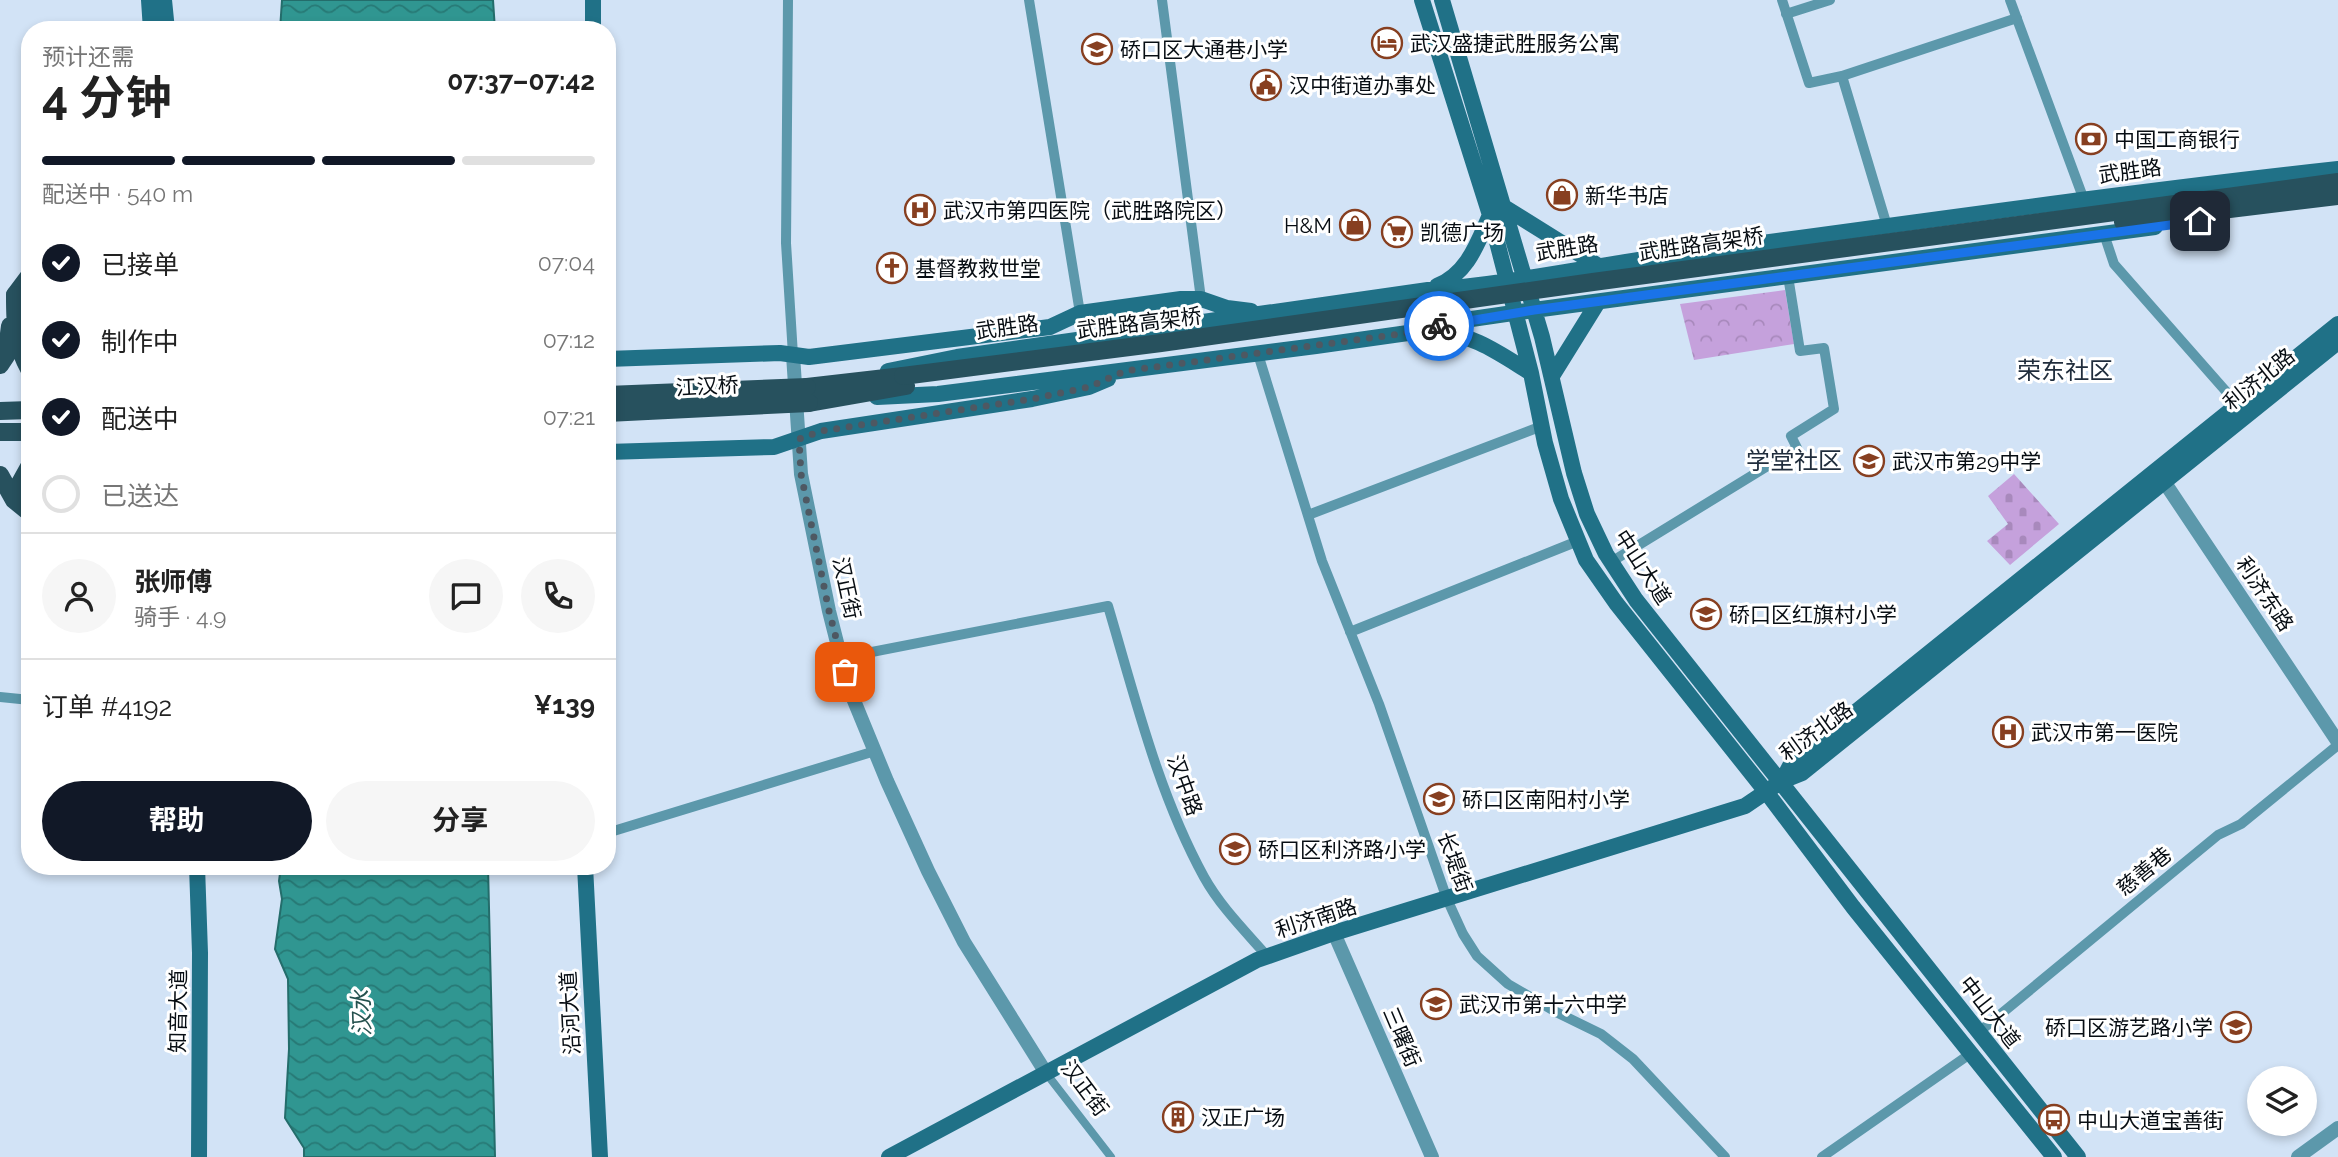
<!DOCTYPE html>
<html lang="zh">
<meta charset="utf-8">
<style>
:root{--surface:#fff;--page:#f6f6f6;--text:#222;--muted:#767676;--line:#e0e0e0;--accent:#111827}
body{margin:0;font-family:Raleway,"Noto Sans SC",sans-serif;background:var(--page);color:var(--text);height:100vh;display:flex;flex-direction:column;font-size:26px;white-space:nowrap}
*{box-sizing:border-box;margin:0}
p{font-size:23px;color:var(--muted)}
.icon{flex:none;width:38px;height:38px;fill:none;stroke:currentColor;stroke-width:2;stroke-linecap:round;stroke-linejoin:round}
.map{position:relative;flex:1;overflow:hidden}
.details{position:absolute;left:21px;top:21px;width:595px;height:854px;display:flex;flex-direction:column;background:var(--surface);border-radius:28px;box-shadow:0 4px 10px #0003}
.details>*{flex:none}
.fabs{position:absolute;left:2247px;top:1066px;display:grid;gap:14px}
.fabs a{display:grid;place-items:center;width:70px;height:70px;border-radius:50%;background:var(--surface);box-shadow:0 4px 10px #0003;font-size:35px}
.pin{position:absolute;display:grid;place-items:center;width:60px;height:60px;color:#fff;margin:-30px;border-radius:14px;box-shadow:0 4px 10px #0006}
.courier{position:absolute;display:grid;place-items:center;width:70px;height:70px;margin:-35px;border:5px solid #1a73e8;border-radius:50%;background:#fff;color:#222;box-shadow:0 2px 9px #0007}
.summary em{font-style:normal;font-weight:700}
.summary div{display:flex;flex-direction:column-reverse}
.summary{display:flex;align-items:center;justify-content:space-between;height:119px;padding:0 21px}
h1{font-size:46px;font-weight:700;line-height:52px}
.bar{display:grid;grid-template-columns:repeat(4,1fr);gap:10px 7px;align-content:center;height:84px;padding:0 21px}
.bar i{height:9px;border-radius:5px;background:var(--line)}
.bar .current{background:var(--accent)}
.bar p{grid-column:span 4}
.line{display:flex;align-items:center;gap:18px;padding:0 21px;border-top:2px solid var(--line)}
.line div{flex:1}
.round{display:grid;place-items:center;flex:none;width:74px;height:74px;border-radius:37px;background:var(--page)}
ol{padding:0 21px;list-style:none}
li{display:flex;align-items:center;gap:21px;height:77px}
li p{margin-inline-start:auto}
li .icon{padding:7px;border-radius:50%;background:var(--accent);color:#fff;stroke-width:4}
li:last-child{color:var(--muted)}
li i{width:38px;height:38px;border:4px solid var(--line);border-radius:50%}
.primary-button{display:flex;gap:14px;margin-top:auto;padding:14px 21px}
.primary-button a{flex:1;height:80px;border-radius:42px;background:var(--accent);color:#fff;font-size:28px;font-weight:700;line-height:80px;text-align:center}
.primary-button a+a{background:var(--page);color:var(--text)}
.map>svg:first-child{display:block}
</style>
<div class="map">
<svg width="2338" height="1157" viewBox="0 0 2338 1157">
<defs>
<pattern id="forest-crowns" width="20" height="18" patternUnits="userSpaceOnUse" patternTransform="scale(1.75)"><rect width="20" height="18" fill="#c5a1dc"/><path d="M2 6a3 3 0 1 1 6 0M12 15a3 3 0 1 1 6 0" fill="none" stroke="#a889bc"/></pattern>
<pattern id="cemetery-stones" width="16" height="16" patternUnits="userSpaceOnUse" patternTransform="scale(1.75)"><rect width="16" height="16" fill="#c5a1dc"/><path d="M2 7V4a2 2 0 0 1 4 0v3zM10 15v-3a2 2 0 0 1 4 0v3z" fill="#a889bc"/></pattern>
<pattern id="water-waves" width="16" height="10" patternUnits="userSpaceOnUse" patternTransform="scale(1.75)"><rect width="16" height="10" fill="#309691"/><path d="M0 5q4-4 8 0t8 0" fill="none" stroke="#277975"/></pattern>
</defs>
<rect width="100%" height="100%" fill="#d2e3f6"/>
<!-- forest -->
<path fill="url(#forest-crowns)" d="M1785 290 1794 344 1694 360 1680 304Z"/>
<!-- cemetery -->
<path fill="url(#cemetery-stones)" d="M2014 474 2059 524 2010 565 1987 541 2008 524 1988 496Z"/>
<!-- water -->
<path fill="url(#water-waves)" stroke="#246d6b" stroke-width="2" d="M282 0H493L495 30H280Z
M281 866H488L495 1157H304V1148L285 1118 289 1049 288 979 275 949 282 899 279 881Z"/>
<g fill="none" stroke-linecap="round" stroke-linejoin="round">
<!-- pedestrian -->
<path stroke="#5c98ab" stroke-width="8" d="M1046 1073 1111 1157"/>
<!-- minor -->
<path stroke="#5c98ab" stroke-width="10" d="M788 0 786 243 793 355
M1029 0 1080 313
M1162 0 1201 299
M1782 0 1809 83 1842 76 1887 226
M2010 0 2084 200
M1786 14 1830 0
M1842 76 2017 18
M2104 234 2114 264 2238 405
M1258 354 1322 561 1379 704 1447 899 1463 934 1477 956 1508 984 1556 1012 1601 1034 1633 1059 1725 1157
M1308 515 1542 426
M1611 562 1797 448 1791 436 1834 409 1824 348 1800 351 1788 276
M1350 632 1578 541
M841 658 1108 606C1135 697 1158 793 1204 877 1220 906 1245 931 1267 956
M0 697 30 700
M607 833 875 751
M1979 1032 2218 835 2241 824 2338 745
M1822 1157 1970 1054"/>
<!-- tertiary -->
<path stroke="#5c98ab" stroke-width="14" d="M793 355 801 474 829 611 848 686 887 781 928 871 964 942 1046 1073
M2159 474 2338 742
M1334 933 1432 1157
M2298 1157 2338 1128"/>
<!-- secondary -->
<path stroke="#207187" stroke-width="16" d="M149 0 151 30
M164 0 167 30
M593 0V30
M1422 0 1490 215 1531 373 1545 443 1561 499 1586 560 1616 603 1767 793 1853 907 2054 1157
M1442 0 1542 337 1574 473 1587 514 1606 554 1636 600 2078 1157
M1504 207 1597 265
M1437 286C1468 273 1477 244 1490 215
M1435 332C1472 333 1500 354 1531 373
M607 359 780 353 809 357 1050 327 1080 313 1181 299H1201L1227 308 1251 311
M888 371 957 357 1428 290C1512 284 1596 265 1680 254 1899 225 2118 193 2338 169
M1552 376 1598 302
M877 397 938 394 1316 346 1422 331 1451 322 1534 310 2155 227
M607 452 774 447 821 431 1032 399 1089 387 1108 379
M1782 781 1791 764 2338 324
M197 866 200 953 199 1157
M585 866 600 1157
M889 1157 1257 960 1334 933 1745 806 1782 781 1802 773 2338 342"/>
<!-- primary -->
<path stroke="#27515e" stroke-width="18" d="M15 295 30 275
M807 387 903 376
M809 403 906 386
M0 411 30 410
M0 432H30
M0 475 14 500 30 513
M20 505V483L30 465"/>
<!-- primary-bridge -->
<path stroke="#27515e" stroke-width="18" d="M2123 222 2338 196
M15 295C15 325 15 344 30 371
M0 365 6 356 10 326
M903 376 1161 343 1593 282 2338 182
M607 395 807 387
M607 413 809 403"/>
</g>
<g fill="none" stroke-linecap="round" stroke-linejoin="round">
<!-- done -->
<path stroke="#4e5862" stroke-width="7" stroke-dasharray="0 12.6" d="M845 672 829 611 801 474 799 439 821 431 1032 399 1089 387 1125 371 1422 331 1439 326"/>
<!-- route -->
<path stroke="#1a73e8" stroke-width="9" d="M1439 326 1534 310 2200 221"/>
</g>
<!-- icons -->
<defs>
<g id="hotel-ring" transform="scale(1.575)"><circle r="9.5" fill="#fff" stroke="#873f20" stroke-width="1.5"/><path d="M-6-4.5h1.5V1H6V5H4.5V3h-9V5H-6ZM-4 0a1.8 1.8 0 1 1 3.6 0ZM.5 0V-2.5h3Q6-2.5 6 0Z" fill="#873f20"/></g>
<g id="school-ring" transform="scale(1.575)"><circle r="9.5" fill="#fff" stroke="#873f20" stroke-width="1.5"/><path d="M0-5L7-2L0 1L-7-2ZM-4 1L0 2.5L4 1V4Q0 6-4 4Z" fill="#873f20"/></g>
<g id="civic-ring" transform="scale(1.575)"><circle r="9.5" fill="#fff" stroke="#873f20" stroke-width="1.5"/><path d="M-.6-6.5H3V-4.5H.6V-3L4-1V1h2V6H-6V1h2V-1L-.6-3ZM-1.2 2.5V6h2.4V2.5Z" fill="#873f20"/></g>
<g id="bank-ring" transform="scale(1.575)"><circle r="9.5" fill="#fff" stroke="#873f20" stroke-width="1.5"/><path d="M-6-4H6V4H-6ZM0-2.3a2.3 2.3 0 1 0 0 4.6a2.3 2.3 0 1 0 0-4.6Z" fill="#873f20"/></g>
<g id="shop-ring" transform="scale(1.575)"><circle r="9.5" fill="#fff" stroke="#873f20" stroke-width="1.5"/><path d="M-5-2.5h2.3a2.7 3.5 0 0 1 5.4 0H5L5.5 6h-11ZM-1.5-2.5h3a1.5 2.3 0 0 0-3 0Z" fill="#873f20"/></g>
<g id="hospital-ring" transform="scale(1.575)"><circle r="9.5" fill="#fff" stroke="#873f20" stroke-width="1.5"/><path d="M-5-5h3v3.5h4V-5h3V5h-3V1.5h-4V5h-3Z" fill="#873f20"/></g>
<g id="supermarket-ring" transform="scale(1.575)"><circle r="9.5" fill="#fff" stroke="#873f20" stroke-width="1.5"/><path d="M-6-5.5h2.5l.6 2H6L4.5 2H-2.5L-4.4-4H-6ZM-1.5 3.2a1.3 1.3 0 1 0 .1 0ZM3 3.2a1.3 1.3 0 1 0 .1 0Z" fill="#873f20"/></g>
<g id="church-ring" transform="scale(1.575)"><circle r="9.5" fill="#fff" stroke="#873f20" stroke-width="1.5"/><path d="M-1.2-6h2.4v3.5h3.3v2.4h-3.3V6h-2.4V-.1h-3.3v-2.4h3.3Z" fill="#873f20"/></g>
<g id="building-ring" transform="scale(1.575)"><circle r="9.5" fill="#fff" stroke="#873f20" stroke-width="1.5"/><path d="M-4-6H4V6H1V3H-1V6H-4ZM-2.5-4.3h1.7v1.8h-1.7ZM.8-4.3h1.7v1.8H.8ZM-2.5-1h1.7V.8h-1.7ZM.8-1h1.7V.8H.8Z" fill="#873f20"/></g>
<g id="bus-ring" transform="scale(1.575)"><circle r="9.5" fill="#fff" stroke="#873f20" stroke-width="1.5"/><path d="M-5-6H5V4H4V6H2V4H-2V6H-4V4H-5ZM-3.5-4V0h7V-4ZM-3.5 1.2v1.5H-2V1.2ZM2 1.2v1.5H3.5V1.2Z" fill="#873f20"/></g>
</defs>
<g fill-rule="evenodd">
<use href="#hotel-ring" x="1387" y="43"/>
<use href="#school-ring" x="1097" y="49"/>
<use href="#civic-ring" x="1266" y="85"/>
<use href="#bank-ring" x="2091" y="139"/>
<use href="#shop-ring" x="1562" y="195"/>
<use href="#hospital-ring" x="920" y="210"/>
<use href="#shop-ring" x="1355" y="225"/>
<use href="#supermarket-ring" x="1397" y="232"/>
<use href="#church-ring" x="892" y="268"/>
<use href="#school-ring" x="1869" y="461"/>
<use href="#school-ring" x="1706" y="614"/>
<use href="#hospital-ring" x="2008" y="732"/>
<use href="#school-ring" x="1439" y="799"/>
<use href="#school-ring" x="1235" y="849"/>
<use href="#school-ring" x="1436" y="1004"/>
<use href="#school-ring" x="2236" y="1027"/>
<use href="#building-ring" x="1178" y="1117"/>
<use href="#bus-ring" x="2054" y="1120"/>
</g>
<g text-anchor="middle" dominant-baseline="central" stroke-width="6" stroke-linejoin="round" paint-order="stroke">
<!-- poi labels -->
<g font-size="21" fill="#070d13" stroke="#fff" text-anchor="start">
<text x="1410" y="43">武汉盛捷武胜服务公寓</text>
<text x="1120" y="49">硚口区大通巷小学</text>
<text x="1289" y="85">汉中街道办事处</text>
<text x="2114" y="139">中国工商银行</text>
<text x="1585" y="195">新华书店</text>
<text x="943" y="210">武汉市第四医院（武胜路院区）</text>
<text x="1332" y="225" text-anchor="end">H&amp;M</text>
<text x="1420" y="232">凯德广场</text>
<text x="915" y="268">基督教救世堂</text>
<text x="1892" y="461">武汉市第29中学</text>
<text x="1729" y="614">硚口区红旗村小学</text>
<text x="2031" y="732">武汉市第一医院</text>
<text x="1462" y="799">硚口区南阳村小学</text>
<text x="1258" y="849">硚口区利济路小学</text>
<text x="1459" y="1004">武汉市第十六中学</text>
<text x="2213" y="1027" text-anchor="end">硚口区游艺路小学</text>
<text x="1201" y="1117">汉正广场</text>
<text x="2077" y="1120">中山大道宝善街</text>
</g>
<!-- street labels -->
<g font-size="21" fill="#070d13" stroke="#fff">
<text transform="translate(2130 171) rotate(-8)">武胜路</text>
<text transform="translate(1701 244) rotate(-8)">武胜路高架桥</text>
<text transform="translate(1567 248) rotate(-9)">武胜路</text>
<text transform="translate(1139 323) rotate(-7)">武胜路高架桥</text>
<text transform="translate(1007 327) rotate(-8)">武胜路</text>
<text transform="translate(2259 379) rotate(-39)">利济北路</text>
<text transform="translate(707 386) rotate(-3)">江汉桥</text>
<text transform="translate(1643 567) rotate(57)">中山大道</text>
<text transform="translate(847 588) rotate(78)">汉正街</text>
<text transform="translate(2265 594) rotate(56)">利济东路</text>
<text transform="translate(1816 731) rotate(-36)">利济北路</text>
<text transform="translate(1185 785) rotate(70)">汉中路</text>
<text transform="translate(1455 862) rotate(70)">长堤街</text>
<text transform="translate(2144 871) rotate(-39)">慈善巷</text>
<text transform="translate(1316 918) rotate(-18)">利济南路</text>
<text transform="translate(178 1011) rotate(-89)">知音大道</text>
<text transform="translate(1990 1012) rotate(52)">中山大道</text>
<text transform="translate(570 1013) rotate(-93)">沿河大道</text>
<text transform="translate(1402 1037) rotate(67)">三曙街</text>
<text transform="translate(1085 1088) rotate(53)">汉正街</text>
</g>
<!-- water labels -->
<g font-size="23" font-style="italic" fill="#25514e" stroke="#fff">
<text transform="translate(361 1013) rotate(-92)">汉水</text>
</g>
<!-- quarter labels -->
<g font-size="24" fill="#202d3c" stroke="#fff">
<text x="2065" y="370">荣东社区</text>
<text x="1794" y="460">学堂社区</text>
</g>
</g>
</svg>
<div class="fabs">
<a><svg class="icon" aria-label="layers" viewBox="0 0 24 24"><path d="M12 4l9 5-9 5-9-5zM3 14l9 5 9-5"/></svg></a>
</div>
<div class="pin" style="left:845px;top:672px;background:#ea580c"><svg class="icon" aria-label="bag" viewBox="0 0 24 24"><path d="M5 8h14l-1 12H6zM9 8a3 3 0 0 1 6 0"/></svg></div>
<div class="pin" style="left:2200px;top:221px;background:#1f2937"><svg class="icon" aria-label="home" viewBox="0 0 24 24"><path d="M3 11l9-7 9 7M6 9v11h12V9"/></svg></div>
<div class="courier" style="left:1439px;top:326px"><svg class="icon" aria-label="bike" viewBox="0 0 24 24"><circle cx="6" cy="16" r="4"/><circle cx="18" cy="16" r="4"/><path d="M6 16l4-8h5l3 8M10 8l3 8H6M13 5h3"/></svg></div>
<section class="details">
<div class="summary"><div><h1>4 分钟</h1><p>预计还需</p></div><em>07:37–07:42</em></div>
<div class="bar"><i class="current"></i><i class="current"></i><i class="current"></i><i></i><p>配送中 · 540 m</p></div>
<ol>
<li><svg class="icon" aria-label="check" viewBox="0 0 24 24"><path d="M5 12l5 5 9-10"/></svg>已接单<p>07:04</p></li>
<li><svg class="icon" aria-label="check" viewBox="0 0 24 24"><path d="M5 12l5 5 9-10"/></svg>制作中<p>07:12</p></li>
<li><svg class="icon" aria-label="check" viewBox="0 0 24 24"><path d="M5 12l5 5 9-10"/></svg>配送中<p>07:21</p></li>
<li><i></i>已送达</li>
</ol>
<div class="line" style="height:126px"><a class="round"><svg class="icon" aria-label="person" viewBox="0 0 24 24"><circle cx="12" cy="8" r="4"/><path d="M4 21q1-7 8-7t8 7"/></svg></a><div><b>张师傅</b><p>骑手 · 4.9</p></div><a class="round"><svg class="icon" aria-label="chat" viewBox="0 0 24 24"><path d="M4 5h16v11H9l-5 4z"/></svg></a><a class="round"><svg class="icon" aria-label="phone" viewBox="0 0 24 24"><path d="M5 4h4l2 5-3 2q2 4 5 5l2-3 5 2v4C11 20 4 13 5 4z"/></svg></a></div>
<div class="line" style="height:91px"><div>订单 #4192</div><b>¥139</b></div>
<div class="primary-button"><a>帮助</a><a>分享</a></div>
</section>
</div>
